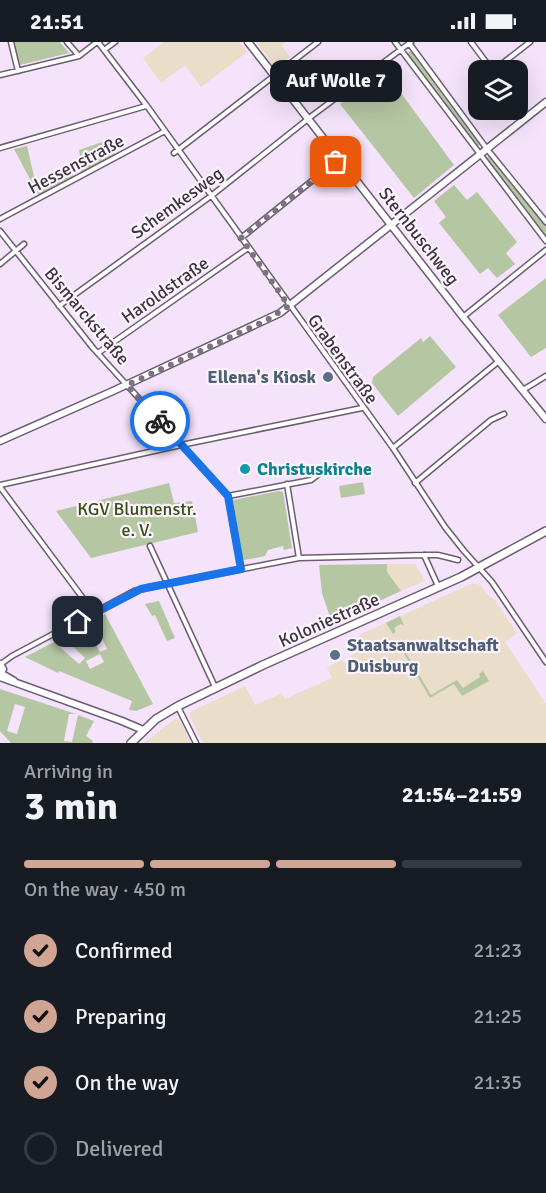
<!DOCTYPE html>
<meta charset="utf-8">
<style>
:root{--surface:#171b24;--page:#20242c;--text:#f1f3f6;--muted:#9ea1a6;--line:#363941;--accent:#d1a593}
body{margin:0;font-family:Signika,sans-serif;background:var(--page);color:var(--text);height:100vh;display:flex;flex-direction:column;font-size:22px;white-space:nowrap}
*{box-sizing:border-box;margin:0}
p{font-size:20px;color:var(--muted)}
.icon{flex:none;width:33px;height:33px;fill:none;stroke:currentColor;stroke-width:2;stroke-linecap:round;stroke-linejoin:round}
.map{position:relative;height:701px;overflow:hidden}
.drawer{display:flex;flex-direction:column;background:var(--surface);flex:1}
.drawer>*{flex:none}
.buttons{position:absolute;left:468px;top:18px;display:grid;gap:12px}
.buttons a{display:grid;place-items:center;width:60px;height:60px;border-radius:12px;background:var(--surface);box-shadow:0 6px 24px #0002;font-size:30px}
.pin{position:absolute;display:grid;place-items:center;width:51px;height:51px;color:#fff;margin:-26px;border-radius:12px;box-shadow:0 3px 9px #0006}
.courier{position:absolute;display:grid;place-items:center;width:60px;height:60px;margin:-30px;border:4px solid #1a73e8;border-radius:50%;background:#fff;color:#222;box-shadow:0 2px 8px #0007}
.bubble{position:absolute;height:42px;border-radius:12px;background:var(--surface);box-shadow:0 6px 24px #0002;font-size:20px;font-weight:700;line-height:42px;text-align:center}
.headline em{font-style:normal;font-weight:700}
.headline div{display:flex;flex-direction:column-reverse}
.headline{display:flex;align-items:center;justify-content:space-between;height:102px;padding:0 24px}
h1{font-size:39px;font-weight:700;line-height:45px}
.bar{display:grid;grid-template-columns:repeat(4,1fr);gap:9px 6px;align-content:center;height:72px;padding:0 24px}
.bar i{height:8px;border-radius:4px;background:var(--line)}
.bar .on{background:var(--accent)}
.bar p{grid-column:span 4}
ol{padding:0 24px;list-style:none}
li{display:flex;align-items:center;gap:18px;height:66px}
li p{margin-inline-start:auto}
li .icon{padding:6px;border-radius:50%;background:var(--accent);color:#111;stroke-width:4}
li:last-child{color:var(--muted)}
li i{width:33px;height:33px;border:3px solid var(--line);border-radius:50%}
.status{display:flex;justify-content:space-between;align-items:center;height:42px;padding:0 30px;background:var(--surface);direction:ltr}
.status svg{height:16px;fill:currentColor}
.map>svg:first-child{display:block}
</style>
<div class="status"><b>21:51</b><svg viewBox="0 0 49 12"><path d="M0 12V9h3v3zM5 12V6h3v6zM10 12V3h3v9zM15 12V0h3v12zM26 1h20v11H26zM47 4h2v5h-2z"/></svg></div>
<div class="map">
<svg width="546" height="701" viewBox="0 0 546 701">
<rect width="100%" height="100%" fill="#f4e3fa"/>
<!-- commercial -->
<path fill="#eadeca" d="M164 0H239L247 10 201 45 185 23 161 41 143 16Z
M259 0H286L282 4 290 15 275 25 257 1Z
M387 522H415L425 539 401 549 387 530Z
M473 541 480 543 489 554 495 558 517 591 505 600 546 662V701H204L201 698 189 672 190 670 245 644 255 663 282 651 285 657 332 636 327 625 342 618 345 621 351 618 350 614 365 607 359 593Z
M176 676 179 677 191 701H144Z"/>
<!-- green -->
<path fill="#b5c6a2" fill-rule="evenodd" d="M14 0H60L69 11 20 23Z
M412 8 481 102 478 104 406 12Z
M384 28 454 123 414 156 340 62Z
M108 98 115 112 119 111 81 131 77 122 81 121 79 108Z
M27 104 35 139 43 137 45 142 59 138 58 132 70 129 74 135 39 154 14 107Z
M490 114 546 184V195L487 116Z
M454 143 467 158 477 150 517 200 506 211 515 222 497 236 488 226 480 232 439 181 446 175 434 159Z
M546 236V306L531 315 498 273Z
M430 294 456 325 398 374 372 341 373 335 421 296 423 300Z
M363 440 365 452 341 456 339 444Z
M169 441 174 461 192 459 198 490 91 516 56 469Z
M279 449 283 450 292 506 284 508 283 504 268 508 265 514 245 518 242 517 233 458Z
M387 522V530L401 549 332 581 322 551 319 523Z
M159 559 175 596 167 599 155 573 152 574 145 562Z
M105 572 153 662 136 669 129 668 132 659 59 629 58 631 25 615 54 600 79 622 85 616 63 595 85 583 100 610 107 607 94 579ZM100 612 104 620 90 627 86 619Z
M400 574 404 584 401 582 394 586 396 590 393 592 386 581Z
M398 601H400L431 653 457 638 463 646 480 635 479 632 483 629 489 639 462 654 454 642 430 656Z
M0 647 76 672H69L64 699 72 700 78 673 94 679 86 694 93 699 92 701H11L0 689ZM15 662 25 665 17 692 7 689Z"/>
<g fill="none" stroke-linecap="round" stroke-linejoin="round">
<!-- street-tunnel -->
<path stroke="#cfc0d4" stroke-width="4" stroke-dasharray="4 2" stroke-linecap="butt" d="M518 63 527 75"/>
<!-- street casing -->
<g stroke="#6b5d71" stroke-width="7">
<path id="street" d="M11 0 18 29
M67 0 79 14
M98 0 147 64 393 406 445 485 464 509 492 540 546 620
M395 0 546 199
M471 0 492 28
M409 1 487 107 546 180
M104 8 115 0
M494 28 530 0
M0 33 79 14 97 0
M0 106 146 64
M174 111 318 0
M0 177 165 89
M0 189 93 306 228 454
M241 196 339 117
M0 222 24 202
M59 264 211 154 313 73 411 0
M463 275 546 208
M98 311 248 206
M523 348 546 334
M393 406 499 319
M415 441 491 378 504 372
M287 442 299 516
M0 443 181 403 362 366
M0 445 94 571
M228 454 311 438 319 432
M228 454 241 527
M150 504 216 647
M424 513 438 544
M1 622 12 614 134 549 150 545 299 516 424 513H438L458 518
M178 665 196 701"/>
</g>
<!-- secondary casing -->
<g stroke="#6b5d71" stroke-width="9">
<path id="secondary" d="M248 0 463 275 546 377
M0 399 113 349 280 271 546 60
M0 622 3 627 0 634
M2 632 14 639
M0 635 122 679 143 688"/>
</g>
<!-- primary casing -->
<g stroke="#6b5d71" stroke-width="10">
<path id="primary" d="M131 701 156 677 178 664 263 623 461 535 546 489"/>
</g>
<!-- street -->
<use href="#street" stroke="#fff" stroke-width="4"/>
<!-- secondary -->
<use href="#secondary" stroke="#fff" stroke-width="6"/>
<!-- primary -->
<use href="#primary" stroke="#fff" stroke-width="7"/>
</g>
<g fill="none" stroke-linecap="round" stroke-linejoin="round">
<!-- done -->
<path stroke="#7c7280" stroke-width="6" stroke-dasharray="0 10.8" d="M160 379 127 343 267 278 289 264 241 196 336 120"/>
<!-- route -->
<path stroke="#1a73e8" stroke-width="8" d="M78 580 141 547 241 527 228 454 160 379"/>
</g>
<!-- markers -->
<g fill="#5c6f8a" stroke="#fbf4fe" stroke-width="2">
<circle cx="328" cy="335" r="6"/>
<circle cx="335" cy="613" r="6"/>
</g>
<circle fill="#0f9aa8" stroke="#fbf4fe" stroke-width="2" cx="245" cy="427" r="6"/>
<g text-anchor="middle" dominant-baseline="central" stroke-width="4.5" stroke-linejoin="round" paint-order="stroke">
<!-- street labels -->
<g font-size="18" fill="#3c353e" stroke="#fbf4fe">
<text transform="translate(76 122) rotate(-28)">Hessenstraße</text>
<text transform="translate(177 161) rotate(-36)">Schemkesweg</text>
<text transform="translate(419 194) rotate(52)">Sternbuschweg</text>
<text transform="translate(165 248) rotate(-35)">Haroldstraße</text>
<text transform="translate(87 274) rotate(50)">Bismarckstraße</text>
<text transform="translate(343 317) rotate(54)">Grabenstraße</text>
<text transform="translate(329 578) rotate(-24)">Koloniestraße</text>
</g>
<!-- service labels -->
<g font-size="18" font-weight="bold" fill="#4e5e75" stroke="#fbf4fe" text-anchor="end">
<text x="316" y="335">Ellena's Kiosk</text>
<text x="347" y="603" text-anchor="start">Staatsanwaltschaft<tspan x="347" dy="21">Duisburg</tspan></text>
</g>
<!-- culture labels -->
<g font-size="18" font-weight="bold" fill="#0d838f" stroke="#fbf4fe" text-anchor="start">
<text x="257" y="427">Christuskirche</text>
</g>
<!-- park labels -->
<g font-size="18" fill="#374e11" stroke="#fbf4fe">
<text x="137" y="467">KGV Blumenstr.<tspan x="137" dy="21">e. V.</tspan></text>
</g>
</g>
</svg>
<div class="buttons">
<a><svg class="icon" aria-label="layers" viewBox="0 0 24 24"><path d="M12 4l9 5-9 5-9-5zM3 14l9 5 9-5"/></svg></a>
</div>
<div class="pin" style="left:336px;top:120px;background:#ea580c"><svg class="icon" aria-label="bag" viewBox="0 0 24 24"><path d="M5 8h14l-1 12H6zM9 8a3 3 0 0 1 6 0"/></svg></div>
<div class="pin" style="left:78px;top:580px;background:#1f2937"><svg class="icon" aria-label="home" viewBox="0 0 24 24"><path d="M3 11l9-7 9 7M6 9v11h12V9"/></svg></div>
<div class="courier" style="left:160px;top:379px"><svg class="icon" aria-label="bike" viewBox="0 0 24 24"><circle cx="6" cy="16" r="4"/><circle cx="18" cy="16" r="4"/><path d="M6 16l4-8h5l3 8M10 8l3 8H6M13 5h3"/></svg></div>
<div class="bubble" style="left:270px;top:18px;width:132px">Auf Wolle 7</div>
</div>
<section class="drawer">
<div class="headline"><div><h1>3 min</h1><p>Arriving in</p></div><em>21:54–21:59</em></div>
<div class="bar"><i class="on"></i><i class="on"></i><i class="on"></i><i></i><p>On the way · 450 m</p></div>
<ol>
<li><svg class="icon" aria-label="check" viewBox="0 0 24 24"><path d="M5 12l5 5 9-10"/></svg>Confirmed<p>21:23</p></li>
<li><svg class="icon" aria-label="check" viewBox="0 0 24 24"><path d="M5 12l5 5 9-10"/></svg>Preparing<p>21:25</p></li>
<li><svg class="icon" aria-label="check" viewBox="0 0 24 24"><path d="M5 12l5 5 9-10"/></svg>On the way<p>21:35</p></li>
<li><i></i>Delivered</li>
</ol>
</section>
